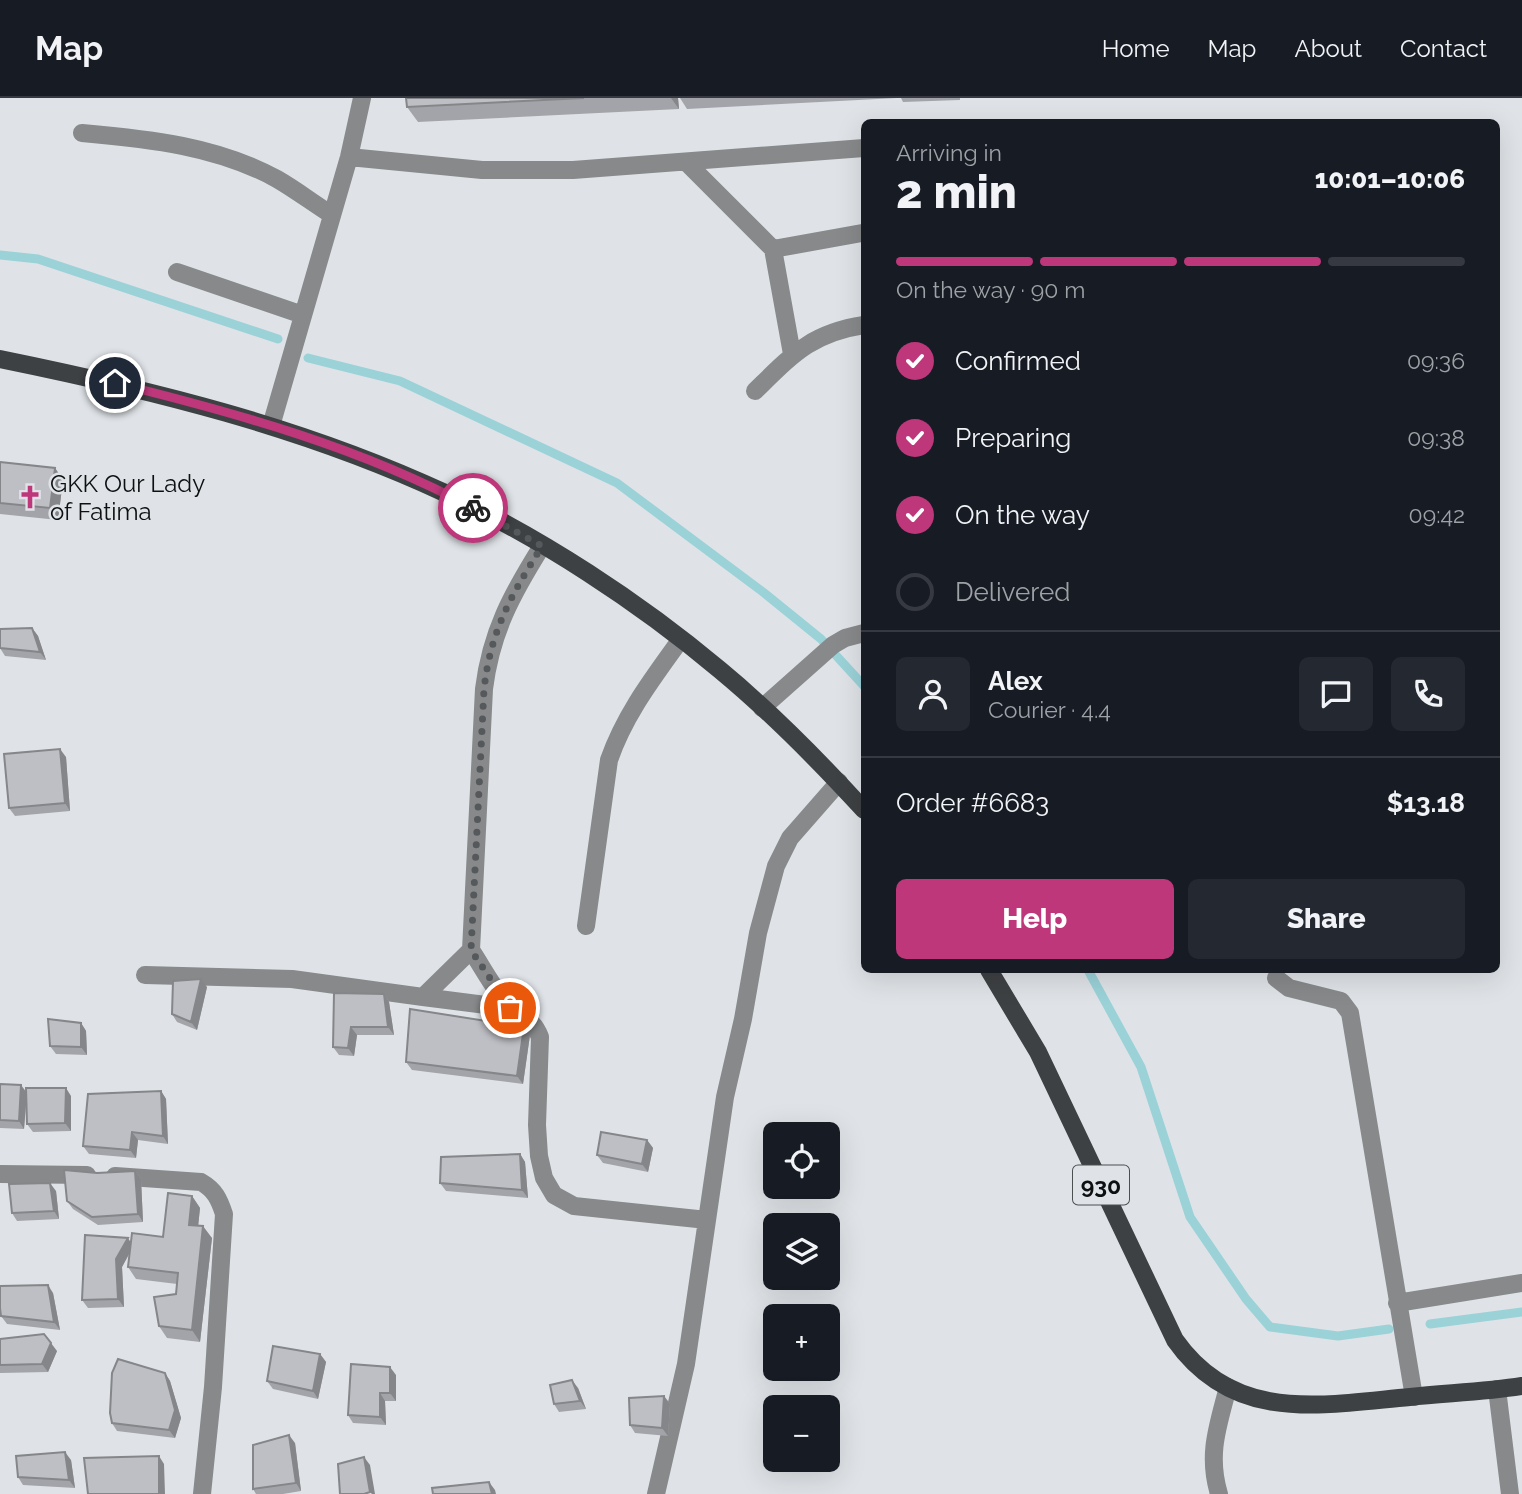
<!DOCTYPE html>
<meta charset="utf-8">
<style>
:root{--surface:#171b24;--page:#242831;--text:#f1f3f6;--muted:#9ea1a6;--line:#363941;--accent:#bd377a}
body{margin:0;font-family:Raleway,sans-serif;background:var(--page);color:var(--text);height:100vh;display:flex;flex-direction:column;font-size:26px;white-space:nowrap}
*{box-sizing:border-box;margin:0}
p{font-size:23px;color:var(--muted)}
.icon{flex:none;width:38px;height:38px;fill:none;stroke:currentColor;stroke-width:2;stroke-linecap:round;stroke-linejoin:round}
.map{position:relative;flex:1;overflow:hidden}
.drawer{position:absolute;left:861px;top:21px;width:639px;height:854px;display:flex;flex-direction:column;background:var(--surface);border-radius:10px;box-shadow:0 7px 28px #0002}
.drawer>*{flex:none}
.controls{position:absolute;left:763px;top:1024px;display:grid;gap:14px}
.controls a{display:grid;place-items:center;width:77px;height:77px;border-radius:10px;background:var(--surface);box-shadow:0 7px 28px #0002;font-size:35px}
.pin{position:absolute;display:grid;place-items:center;width:60px;height:60px;color:#fff;margin:-30px;border:4px solid #fff;border-radius:50%;box-shadow:0 2px 7px #0007}
.courier{position:absolute;display:grid;place-items:center;width:70px;height:70px;margin:-35px;border:5px solid #bd377a;border-radius:50%;background:#fff;color:#222;box-shadow:0 2px 9px #0007}
.summary em{font-style:normal;font-weight:800}
.summary div{display:flex;flex-direction:column-reverse}
.summary{display:flex;align-items:center;justify-content:space-between;height:119px;padding:0 35px}
h1{font-size:46px;font-weight:800;line-height:52px}
.bar{display:grid;grid-template-columns:repeat(4,1fr);gap:10px 7px;align-content:center;height:84px;padding:0 35px}
.bar i{height:9px;border-radius:5px;background:var(--line)}
.bar .selected{background:var(--accent)}
.bar p{grid-column:span 4}
.line{display:flex;align-items:center;gap:18px;padding:0 35px;border-top:2px solid var(--line)}
.line div{flex:1}
.round{display:grid;place-items:center;flex:none;width:74px;height:74px;border-radius:10px;background:var(--page)}
ol{padding:0 35px;list-style:none}
li{display:flex;align-items:center;gap:21px;height:77px}
li p{margin-inline-start:auto}
li .icon{padding:7px;border-radius:50%;background:var(--accent);color:#fff;stroke-width:4}
li:last-child{color:var(--muted)}
li i{width:38px;height:38px;border:4px solid var(--line);border-radius:50%}
.button{display:flex;gap:14px;margin-top:auto;padding:14px 35px}
.button a{flex:1;height:80px;border-radius:10px;background:var(--accent);color:#fff;font-size:28px;font-weight:800;line-height:80px;text-align:center}
.button a+a{background:var(--page);color:var(--text)}
header{display:flex;align-items:center;gap:42px;box-sizing:border-box;height:98px;padding:0 35px;background:var(--surface);border-bottom:2px solid var(--line)}
header strong{font-size:33px}
nav{display:flex;gap:38px;margin-inline-start:auto;font-size:24px}
.map>svg:first-child{display:block}
</style>
<header>
<strong>Map</strong>
<nav><a>Home</a><a>Map</a><a>About</a><a>Contact</a></nav>
</header>
<div class="map">
<svg width="1522" height="1396" viewBox="0 0 1522 1396">
<rect width="100%" height="100%" fill="#dfe3e7"/>
<g fill="none" stroke-linecap="round" stroke-linejoin="round">
<!-- stream -->
<path stroke="#9ad2d8" stroke-width="9" d="M0 157 38 161 278 241
M308 260 400 283 617 385 763 494 821 541 864 588
M1088 872 1141 969 1190 1119 1246 1201 1270 1229 1338 1238 1389 1231
M1430 1226 1522 1214"/>
<!-- minor -->
<path stroke="#87898a" stroke-width="18" d="M82 35C149 41 217 48 277 81 296 92 313 105 332 117
M349 59 482 72H573L864 50
M686 64 773 151 792 256
M773 151 862 135
M177 174 303 217
M755 293C792 257 811 235 864 227
M271 328 349 59 362 0
M762 610 833 547 845 540 864 535
M586 828 609 662C625 616 653 580 681 541
M471 852C483 870 494 892 509 908 521 922 532 918 540 939L537 1027 539 1058 544 1080 554 1097 574 1108 707 1122
M145 877 292 881 423 899 471 852 484 591C491 534 512 496 542 448
M1276 880 1289 890 1341 903 1350 915 1414 1299
M423 899 510 910
M0 1076 87 1077
M115 1078 201 1084C215 1092 219 1101 224 1116L213 1289 202 1396
M1397 1205 1522 1185
M1497 1291 1510 1396
M656 1396 686 1266 725 999 743 921 758 835 776 768 790 740 839 684
M1219 1396C1207 1356 1218 1328 1228 1289"/>
<!-- major -->
<path stroke="#3e4143" stroke-width="18" d="M0 261C152 292 303 329 445 395 541 440 639 504 720 572 772 615 819 663 864 712
M989 872 1038 954 1175 1242C1234 1326 1321 1307 1410 1299 1447 1295 1485 1294 1522 1288"/>
</g>
<!-- wall -->
<path fill="#a3a4a9" d="M406 0H678L679 11 418 24 407 9Z
M680 0H897L687 11Z
M901 0H960V2L903 4Z
M0 364 55 370 63 382 58 422 0 416Z
M32 530 38 538 46 562 5 558 0 550Z
M66 659 70 713 15 718 9 710Z
M207 889 197 932 177 924 172 916Z
M384 896 389 904 394 937H357L354 958 339 957 333 949Z
M81 925 86 933 87 957 56 956 50 948Z
M530 937 523 986 412 972 406 964Z
M0 986 26 994 71 998V1033L33 1034 27 1026 26 1003 24 1031 0 1030Z
M161 993 166 1001 168 1046 138 1042 136 1060 89 1056 83 1048Z
M647 1042 653 1050 648 1074 603 1065 597 1057Z
M520 1056 525 1064 528 1100 446 1093 440 1085Z
M135 1073 141 1081 143 1124 98 1127 73 1111 67 1103 97 1075Z
M56 1093 59 1121 17 1123 12 1115Z
M192 1098 200 1110 198 1128 212 1140 200 1244 167 1240 159 1228 176 1196 177 1186 136 1181 128 1169 130 1155 122 1169 124 1209 88 1210 82 1202 131 1144 163 1139Z
M53 1195 60 1232 7 1226 1 1218Z
M57 1253 48 1274 0 1275V1267Z
M320 1256 326 1264 318 1301 273 1291 267 1283Z
M165 1275 170 1283 181 1320 175 1340 117 1333 112 1325Z
M396 1277V1303H385L386 1327 353 1325 348 1317Z
M578 1290 586 1311 559 1314 554 1306Z
M664 1298 670 1306 668 1338 635 1335 630 1327Z
M295 1345 301 1393 283 1396H256L253 1391Z
M71 1362 75 1390 23 1387 18 1379Z"/>
<!-- shaded-wall -->
<path fill="#858689" d="M671 0H678L679 11Z
M55 370 63 382 58 422 50 410Z
M32 530 38 538 46 562 40 554Z
M60 651 66 659 70 713 65 705Z
M201 881 207 889 197 932 191 924Z
M384 896 389 904 394 937 388 929Z
M81 925 86 933 87 957 81 949Z
M351 929 357 937 354 958 348 950Z
M524 929 530 937 523 986 517 978Z
M21 987 27 995 24 1031 19 1023Z
M66 990 71 998V1033L65 1025Z
M161 993 166 1001 168 1046 163 1038Z
M132 1034 138 1042 136 1060 130 1052Z
M647 1042 653 1050 648 1074 642 1066Z
M520 1056 525 1064 528 1100 522 1092Z
M135 1073 141 1081 143 1124 138 1116Z
M50 1085 56 1093 59 1121 54 1113Z
M192 1098 200 1110 197 1139 189 1127Z
M203 1128 212 1140 200 1244 192 1232Z
M128 1140 133 1148 122 1169 124 1209 118 1201 116 1161Z
M48 1187 53 1195 60 1232 54 1224Z
M51 1245 57 1253 48 1274 42 1266Z
M320 1256 326 1264 318 1301 313 1293Z
M390 1269 396 1277V1303L390 1295Z
M165 1275 170 1283 181 1320 175 1340 169 1332Z
M572 1282 578 1290 586 1311 580 1303Z
M380 1295 385 1303 386 1327 380 1319Z
M664 1298 670 1306 668 1338 662 1330Z
M289 1337 295 1345 301 1393 296 1385Z
M65 1354 71 1362 75 1390 69 1382Z
M159 1358 164 1366 165 1396H159Z
M364 1359 370 1367 375 1396H372L370 1394Z
M489 1384 495 1392 496 1396H492Z"/>
<!-- building -->
<path fill="#bebfc4" stroke="#858689" stroke-width="2" d="M406 0H584L407 9Z
M0 364 55 370 50 410 0 405Z
M32 530 40 554 0 550V531Z
M60 651 65 705 9 710 4 656Z
M201 881 191 924 172 916 173 883Z
M334 895 384 896 388 929H351L348 950 333 949Z
M410 911 524 929 517 978 406 964Z
M48 921 81 925V949L50 948Z
M0 986 21 987 19 1023 0 1022Z
M26 990H66L65 1025 27 1026Z
M161 993 163 1038 132 1034 130 1052 83 1048 88 996Z
M601 1034 647 1042 642 1066 597 1057Z
M520 1056 522 1092 440 1085 441 1059Z
M64 1072 97 1075 135 1073 138 1116 92 1119 67 1103Z
M50 1085 54 1113 12 1115 9 1086Z
M168 1095 192 1098 189 1127 203 1128 192 1232 159 1228 154 1199 176 1196 178 1175 128 1169 132 1135 163 1139Z
M85 1137 128 1140 116 1161 118 1201 82 1202Z
M48 1187 54 1224 1 1218 0 1210V1188Z
M44 1236 51 1245 42 1266 0 1267V1241Z
M273 1248 320 1256 313 1293 267 1283Z
M118 1261 165 1275 175 1312 169 1332 112 1325 110 1315 112 1275Z
M351 1266 390 1269V1295H380V1319L348 1317Z
M572 1282 580 1303 554 1306 550 1287Z
M664 1298 662 1330 630 1327 629 1300Z
M289 1337 296 1385 253 1391V1347Z
M65 1354 69 1382 18 1379 16 1358Z
M159 1358V1396H88L84 1360Z
M364 1359 370 1394 364 1396H340L338 1366Z
M489 1384 492 1396H433L432 1390Z"/>
<g fill="none" stroke-linecap="round" stroke-linejoin="round">
<!-- done -->
<path stroke="#56595b" stroke-width="7" stroke-dasharray="0 12.6" d="M473 410 542 448C511 498 491 531 484 591L471 852 510 910"/>
<!-- route -->
<path stroke="#bd377a" stroke-width="9" d="M115 285C237 315 362 350 473 410"/>
</g>
<!-- icons -->
<defs>
<g id="church-bare" transform="scale(1.89)"><path d="M-1.2-6h2.4v3.5h3.3v2.4h-3.3V6h-2.4V-.1h-3.3v-2.4h3.3Z" fill="#bd377a" stroke="#dfe3e7" stroke-width="2.5" paint-order="stroke"/></g>
</defs>
<g fill-rule="evenodd">
<use href="#church-bare" x="30" y="399"/>
</g>
<g text-anchor="middle" dominant-baseline="central" stroke-width="5" stroke-linejoin="round" paint-order="stroke">
<!-- shield labels -->
<rect fill="#dfe3e7" stroke="#4c4f50" stroke-width="2" x="1073" y="1067.5" width="56" height="39" rx="5"/>
<g font-size="23" font-weight="bold" fill="#0d0f10">
<text x="1101" y="1087">930</text>
</g>
<!-- poi labels -->
<g font-size="24" fill="#0d0f10" stroke="#dfe3e7" text-anchor="start">
<text x="50" y="385">GKK Our Lady<tspan x="50" dy="28">of Fatima</tspan></text>
</g>
</g>
</svg>
<div class="controls">
<a><svg class="icon" aria-label="locate" viewBox="0 0 24 24"><circle cx="12" cy="12" r="6"/><path d="M12 2v4M12 18v4M2 12h4M18 12h4"/></svg></a>
<a><svg class="icon" aria-label="layers" viewBox="0 0 24 24"><path d="M12 4l9 5-9 5-9-5zM3 14l9 5 9-5"/></svg></a>
<a>+</a>
<a>−</a>
</div>
<div class="pin" style="left:510px;top:910px;background:#ea580c"><svg class="icon" aria-label="bag" viewBox="0 0 24 24"><path d="M5 8h14l-1 12H6zM9 8a3 3 0 0 1 6 0"/></svg></div>
<div class="pin" style="left:115px;top:285px;background:#1f2937"><svg class="icon" aria-label="home" viewBox="0 0 24 24"><path d="M3 11l9-7 9 7M6 9v11h12V9"/></svg></div>
<div class="courier" style="left:473px;top:410px"><svg class="icon" aria-label="bike" viewBox="0 0 24 24"><circle cx="6" cy="16" r="4"/><circle cx="18" cy="16" r="4"/><path d="M6 16l4-8h5l3 8M10 8l3 8H6M13 5h3"/></svg></div>
<section class="drawer">
<div class="summary"><div><h1>2 min</h1><p>Arriving in</p></div><em>10:01–10:06</em></div>
<div class="bar"><i class="selected"></i><i class="selected"></i><i class="selected"></i><i></i><p>On the way · 90 m</p></div>
<ol>
<li><svg class="icon" aria-label="check" viewBox="0 0 24 24"><path d="M5 12l5 5 9-10"/></svg>Confirmed<p>09:36</p></li>
<li><svg class="icon" aria-label="check" viewBox="0 0 24 24"><path d="M5 12l5 5 9-10"/></svg>Preparing<p>09:38</p></li>
<li><svg class="icon" aria-label="check" viewBox="0 0 24 24"><path d="M5 12l5 5 9-10"/></svg>On the way<p>09:42</p></li>
<li><i></i>Delivered</li>
</ol>
<div class="line" style="height:126px"><a class="round"><svg class="icon" aria-label="person" viewBox="0 0 24 24"><circle cx="12" cy="8" r="4"/><path d="M4 21q1-7 8-7t8 7"/></svg></a><div><b>Alex</b><p>Courier · 4.4</p></div><a class="round"><svg class="icon" aria-label="chat" viewBox="0 0 24 24"><path d="M4 5h16v11H9l-5 4z"/></svg></a><a class="round"><svg class="icon" aria-label="phone" viewBox="0 0 24 24"><path d="M5 4h4l2 5-3 2q2 4 5 5l2-3 5 2v4C11 20 4 13 5 4z"/></svg></a></div>
<div class="line" style="height:91px"><div>Order #6683</div><b>$13.18</b></div>
<div class="button"><a>Help</a><a>Share</a></div>
</section>
</div>
